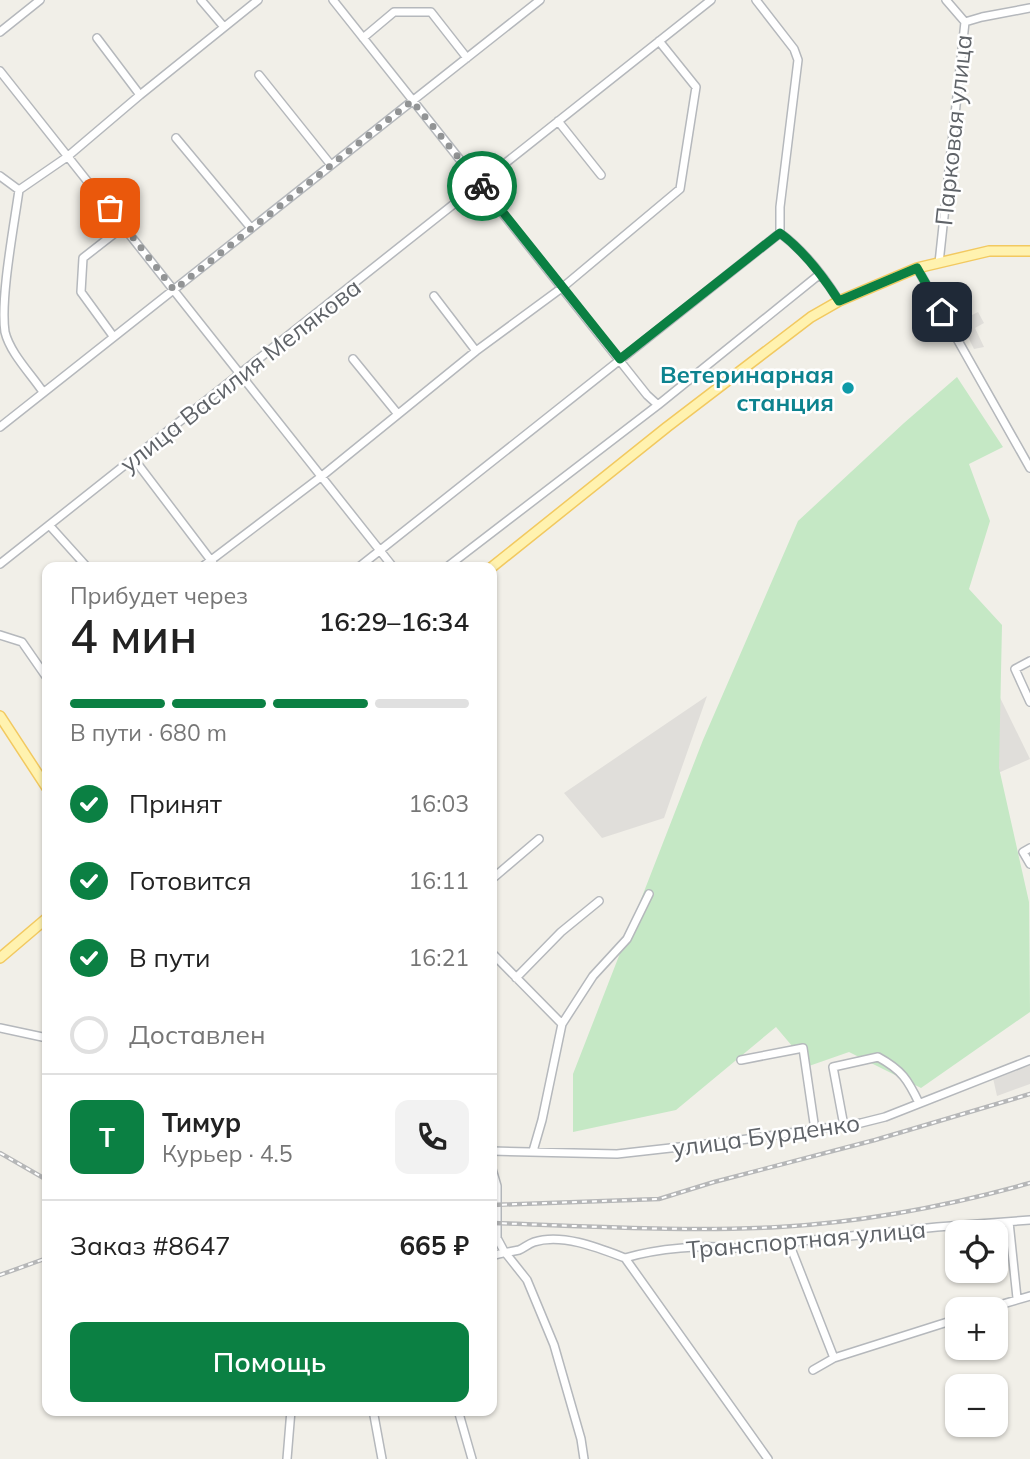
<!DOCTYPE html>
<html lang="ru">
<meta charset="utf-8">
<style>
:root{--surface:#fff;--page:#f2f2f2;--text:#222;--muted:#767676;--line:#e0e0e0;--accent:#0b8043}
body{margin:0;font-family:Mulish,sans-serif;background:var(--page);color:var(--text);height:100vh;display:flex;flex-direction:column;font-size:26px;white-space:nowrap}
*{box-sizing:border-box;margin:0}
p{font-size:23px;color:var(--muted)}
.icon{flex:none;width:38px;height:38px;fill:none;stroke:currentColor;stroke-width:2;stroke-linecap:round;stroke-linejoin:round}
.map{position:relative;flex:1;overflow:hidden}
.drawer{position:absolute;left:42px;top:562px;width:455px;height:854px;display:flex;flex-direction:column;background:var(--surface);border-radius:14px;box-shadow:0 2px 5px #0004}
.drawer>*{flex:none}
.fabs{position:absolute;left:945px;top:1220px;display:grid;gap:14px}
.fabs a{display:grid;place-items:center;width:63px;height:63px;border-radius:14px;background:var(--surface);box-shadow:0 2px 5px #0004;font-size:35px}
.pin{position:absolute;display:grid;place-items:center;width:60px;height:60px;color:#fff;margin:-30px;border-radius:14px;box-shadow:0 4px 10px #0006}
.courier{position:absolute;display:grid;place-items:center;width:70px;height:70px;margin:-35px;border:5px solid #0b8043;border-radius:50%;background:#fff;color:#222;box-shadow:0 2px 9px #0007}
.headline em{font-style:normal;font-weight:600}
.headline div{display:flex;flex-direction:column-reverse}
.headline{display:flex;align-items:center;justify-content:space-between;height:119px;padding:0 28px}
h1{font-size:46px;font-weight:600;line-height:52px}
.bar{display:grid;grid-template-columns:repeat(4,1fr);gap:10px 7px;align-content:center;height:84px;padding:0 28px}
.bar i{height:9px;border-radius:5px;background:var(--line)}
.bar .active{background:var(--accent)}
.bar p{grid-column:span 4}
.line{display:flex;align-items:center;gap:18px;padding:0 28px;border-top:2px solid var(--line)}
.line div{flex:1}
.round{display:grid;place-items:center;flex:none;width:74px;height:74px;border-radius:14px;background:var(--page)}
ol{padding:0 28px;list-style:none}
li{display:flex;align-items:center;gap:21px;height:77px}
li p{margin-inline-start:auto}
li .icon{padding:7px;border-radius:50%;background:var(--accent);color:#fff;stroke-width:4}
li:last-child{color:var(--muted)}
li i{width:38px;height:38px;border:4px solid var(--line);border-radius:50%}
.action{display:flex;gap:14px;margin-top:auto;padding:14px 28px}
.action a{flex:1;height:80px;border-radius:14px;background:var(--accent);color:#fff;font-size:28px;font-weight:600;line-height:80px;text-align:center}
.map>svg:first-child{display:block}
</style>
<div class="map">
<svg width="1030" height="1459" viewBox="0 0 1030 1459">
<rect width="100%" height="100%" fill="#f1efe8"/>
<!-- industrial -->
<path fill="#e0deda" d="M978 312 984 323 975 328 984 347 974 349 960 321Z
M966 628 1030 759 998 773Z
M707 696 664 818 602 838 564 793Z
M1030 1062V1084L997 1096 993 1078Z"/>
<!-- green -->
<path fill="#c5e8c5" d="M957 377 1003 447 969 464 990 521 969 589 1002 625 999 768 1029 902 1030 1012 921 1088 849 1052 809 1066 776 1027 676 1110 573 1132V1074L703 740 798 521 904 423Z"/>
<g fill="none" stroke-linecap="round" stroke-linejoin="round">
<!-- minor casing -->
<g stroke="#b5b8bc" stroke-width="10">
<path id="minor" d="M201 0 224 27
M333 0 647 395 658 405
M946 0 965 22
M0 32 40 0
M97 38 140 95
M363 38 394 12H431L467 58
M0 71 393 567
M259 75 331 165
M558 121 601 175
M176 138 251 228
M0 176 19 190
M780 233C804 251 823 275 839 301
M939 263 965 22 982 17 1030 8
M917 268 1030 468
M434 296 476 351
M113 336 81 292 83 258 124 226
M353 359 397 413
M43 392C31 374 10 353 5 332 0 299 14 226 19 190L67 157 140 95 258 0
M0 427 540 0
M134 459 216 567
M50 526 87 567
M0 564 711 0
M202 567 322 476 476 351 563 287 680 189 696 87 659 41
M359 567 780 233V207L798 60 794 49 756 0
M447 567 658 405 820 274
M0 635 22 642 47 678
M1030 661 1015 669 1030 702
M1030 848 1023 852 1030 864
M492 879 539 839
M492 953 562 1024
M516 978 561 932 599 901
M0 1028 47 1038
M741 1060 803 1048 815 1130
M844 1126 833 1067 878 1057C902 1070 908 1080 919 1103
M492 1151 617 1154 733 1141 861 1123 885 1117 1030 1060
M533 1151 542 1120 562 1024 593 976 627 939 649 894
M492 1169 497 1186V1238L504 1251 527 1280 554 1345 581 1439 584 1459
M1009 1222 1017 1298
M789 1243 834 1358
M492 1256C501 1253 510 1252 519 1250 524 1248 528 1244 534 1242 562 1233 599 1248 625 1258
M625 1258C659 1248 701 1245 736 1248L937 1227 1030 1220
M625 1258 768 1459
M986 1309 1030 1296
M813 1370 834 1358 957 1319
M373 1410 382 1459
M458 1410 472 1459
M287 1459 291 1410"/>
</g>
<!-- major casing -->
<g stroke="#f2c960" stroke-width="12">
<path id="major" d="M492 567 667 427 811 317 839 301 917 268 989 251H1030
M0 716 47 788
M0 958 47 918"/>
</g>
<!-- minor -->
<use href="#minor" stroke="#fff" stroke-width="7"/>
<!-- major -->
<use href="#major" stroke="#fff2af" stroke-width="9"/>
<!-- rail casing -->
<g stroke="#b6b7b8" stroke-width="4.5">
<path id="rail" d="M0 1153 47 1180
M492 1205 659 1199 714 1182 875 1140 1030 1094
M492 1223C587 1226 684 1232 779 1227 864 1222 948 1206 1030 1183
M0 1275 47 1258"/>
</g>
<!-- rail -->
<use href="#rail" stroke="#fff" stroke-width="2" stroke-dasharray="5" stroke-linecap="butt"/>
</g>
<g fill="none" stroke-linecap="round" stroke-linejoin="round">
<!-- done -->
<path stroke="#929495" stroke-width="7" stroke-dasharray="0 12.6" d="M110 208 174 290 412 101 482 186"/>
<!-- route -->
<path stroke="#0b8043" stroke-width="9" d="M482 186 620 359 780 233C804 251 823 276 839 301L917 268 942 312"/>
</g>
<!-- markers -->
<circle fill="#0f9aa8" stroke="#fff" stroke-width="2.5" cx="848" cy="388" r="7"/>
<g text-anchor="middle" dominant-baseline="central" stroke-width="5" stroke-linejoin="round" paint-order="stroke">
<!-- street labels -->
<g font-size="24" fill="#5f6368" stroke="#fff">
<text transform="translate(953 130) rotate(-84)">Парковая улица</text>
<text transform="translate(240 375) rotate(-38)">улица Василия Мелякова</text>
<text transform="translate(766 1135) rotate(-8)">улица Бурденко</text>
<text transform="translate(806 1239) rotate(-5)">Транспортная улица</text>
</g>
<!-- culture labels -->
<g font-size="24" font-weight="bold" fill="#0d838f" stroke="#fff" text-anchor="end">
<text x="834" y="374">Ветеринарная<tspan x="834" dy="28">станция</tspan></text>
</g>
</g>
</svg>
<div class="fabs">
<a><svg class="icon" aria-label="locate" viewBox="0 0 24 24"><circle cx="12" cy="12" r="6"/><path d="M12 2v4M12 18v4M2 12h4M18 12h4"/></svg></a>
<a>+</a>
<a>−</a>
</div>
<div class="pin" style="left:110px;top:208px;background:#ea580c"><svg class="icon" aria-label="bag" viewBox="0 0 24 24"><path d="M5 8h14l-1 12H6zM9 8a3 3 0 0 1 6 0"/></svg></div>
<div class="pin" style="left:942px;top:312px;background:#1f2937"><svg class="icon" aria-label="home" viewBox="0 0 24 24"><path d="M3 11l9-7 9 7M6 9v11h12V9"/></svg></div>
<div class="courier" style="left:482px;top:186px"><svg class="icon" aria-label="bike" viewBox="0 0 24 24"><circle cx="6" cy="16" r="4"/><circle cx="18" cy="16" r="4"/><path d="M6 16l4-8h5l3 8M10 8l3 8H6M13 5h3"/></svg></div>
<section class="drawer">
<div class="headline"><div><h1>4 мин</h1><p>Прибудет через</p></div><em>16:29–16:34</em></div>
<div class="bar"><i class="active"></i><i class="active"></i><i class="active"></i><i></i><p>В пути · 680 m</p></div>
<ol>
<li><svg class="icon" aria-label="check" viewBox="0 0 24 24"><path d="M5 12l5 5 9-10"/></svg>Принят<p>16:03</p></li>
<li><svg class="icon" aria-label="check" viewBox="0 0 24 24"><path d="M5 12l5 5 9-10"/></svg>Готовится<p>16:11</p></li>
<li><svg class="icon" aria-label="check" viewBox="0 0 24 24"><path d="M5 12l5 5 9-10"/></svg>В пути<p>16:21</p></li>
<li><i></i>Доставлен</li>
</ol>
<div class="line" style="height:126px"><b class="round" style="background:var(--accent);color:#fff">Т</b><div><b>Тимур</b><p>Курьер · 4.5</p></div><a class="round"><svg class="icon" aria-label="phone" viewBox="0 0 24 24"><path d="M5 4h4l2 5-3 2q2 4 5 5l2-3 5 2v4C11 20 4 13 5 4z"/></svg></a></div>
<div class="line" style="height:91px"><div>Заказ #8647</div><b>665 ₽</b></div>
<div class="action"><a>Помощь</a></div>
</section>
</div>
